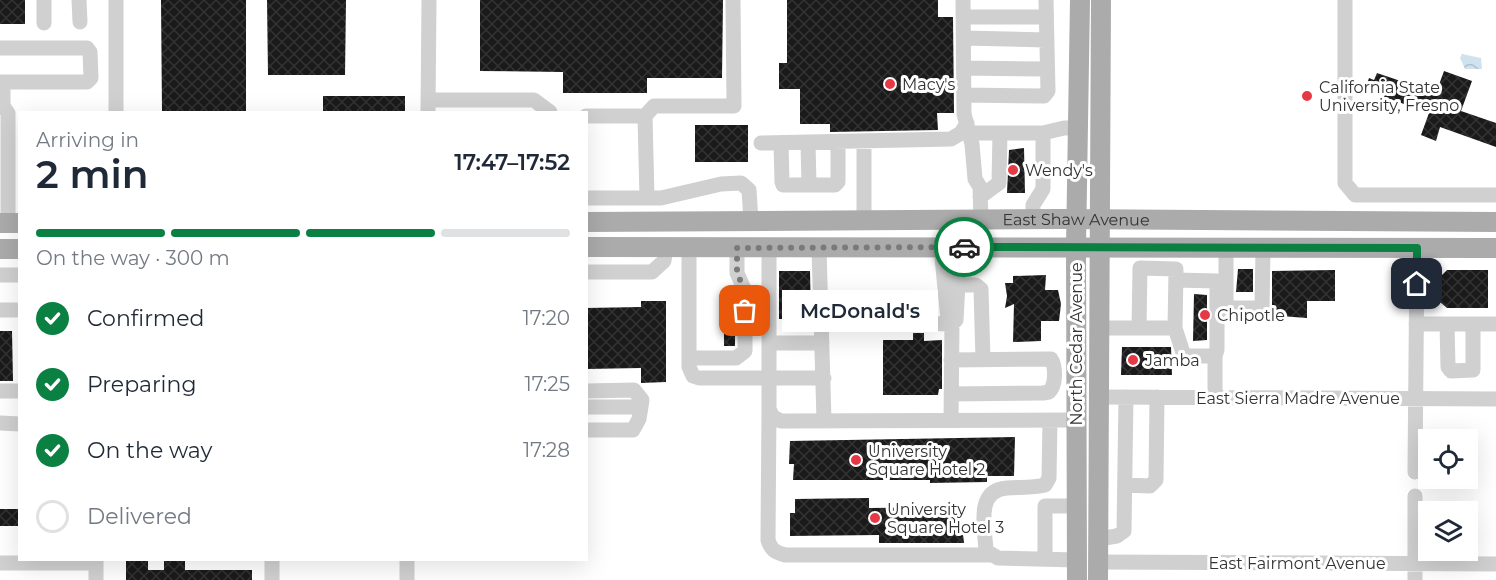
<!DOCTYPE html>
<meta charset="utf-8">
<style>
:root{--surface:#fff;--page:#f2f2f3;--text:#1f2937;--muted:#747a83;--line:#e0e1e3;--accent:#0b8043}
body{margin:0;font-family:Montserrat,sans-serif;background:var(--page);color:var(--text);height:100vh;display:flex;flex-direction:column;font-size:22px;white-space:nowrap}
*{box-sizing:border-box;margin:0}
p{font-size:20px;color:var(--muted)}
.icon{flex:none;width:33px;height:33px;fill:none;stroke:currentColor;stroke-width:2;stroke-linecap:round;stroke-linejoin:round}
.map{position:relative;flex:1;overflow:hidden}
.drawer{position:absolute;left:18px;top:111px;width:570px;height:450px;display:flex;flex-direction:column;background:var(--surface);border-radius:0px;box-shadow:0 6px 24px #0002}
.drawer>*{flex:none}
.controls{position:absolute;left:1418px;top:429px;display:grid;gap:12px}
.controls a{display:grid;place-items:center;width:60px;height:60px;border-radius:0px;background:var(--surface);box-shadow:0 6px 24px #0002;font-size:30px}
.pin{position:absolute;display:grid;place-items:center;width:51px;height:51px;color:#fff;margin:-26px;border-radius:12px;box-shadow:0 3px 9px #0006}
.courier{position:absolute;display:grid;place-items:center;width:60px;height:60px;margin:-30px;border:4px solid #0b8043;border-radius:50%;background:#fff;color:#222;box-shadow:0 2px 8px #0007}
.bubble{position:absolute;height:42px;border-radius:0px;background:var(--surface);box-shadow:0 6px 24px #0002;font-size:20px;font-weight:600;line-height:42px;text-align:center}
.summary em{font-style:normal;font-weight:600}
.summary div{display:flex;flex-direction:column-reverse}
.summary{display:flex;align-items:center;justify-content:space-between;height:102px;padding:0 18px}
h1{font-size:39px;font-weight:600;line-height:45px}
.bar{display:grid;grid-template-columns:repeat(4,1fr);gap:9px 6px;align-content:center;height:72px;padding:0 18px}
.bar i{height:8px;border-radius:4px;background:var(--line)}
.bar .selected{background:var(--accent)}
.bar p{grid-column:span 4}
ol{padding:0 18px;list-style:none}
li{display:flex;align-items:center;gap:18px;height:66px}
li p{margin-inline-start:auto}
li .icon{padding:6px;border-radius:50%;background:var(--accent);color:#fff;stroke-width:4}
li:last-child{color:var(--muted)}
li i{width:33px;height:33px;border:3px solid var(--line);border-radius:50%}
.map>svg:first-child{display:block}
</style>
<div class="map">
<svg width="1496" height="580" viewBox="0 0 1496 580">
<defs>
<pattern id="water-waves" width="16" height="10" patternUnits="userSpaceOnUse" patternTransform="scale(1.5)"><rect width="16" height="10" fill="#cfe2ee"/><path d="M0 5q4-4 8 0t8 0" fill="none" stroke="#b2c2cd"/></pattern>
<pattern id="building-cross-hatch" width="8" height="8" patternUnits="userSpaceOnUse" patternTransform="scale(1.5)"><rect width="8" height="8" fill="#1a1a1a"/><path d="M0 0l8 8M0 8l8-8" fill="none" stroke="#333"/></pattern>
</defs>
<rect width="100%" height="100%" fill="#fff"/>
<!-- water -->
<path fill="url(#water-waves)" d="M1462 54 1481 58 1482 69H1465L1460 58Z"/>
<!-- building -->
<path fill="url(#building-cross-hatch)" d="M0 0H25V24H0Z
M161 0H246V112H162Z
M267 0H346L345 75H268Z
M480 0H723L722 78H647V93H563V72L480 71Z
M787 0H938V17H953L954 113H937L938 130 830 132V124H800V89H779V63H787Z
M1444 71 1472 81 1461 111 1496 123V147L1440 127 1436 141 1421 135 1429 113 1365 90 1369 78 1374 80 1377 73 1436 93Z
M323 96H405V112H323Z
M695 125H748V162H695Z
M1024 148 1025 193H1007L1009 150Z
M1238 269H1253V292H1236Z
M1335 270V301H1307V318L1268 315 1272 308V271Z
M1447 270H1488V308H1447L1440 302 1441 276Z
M779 271H810L811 319H779Z
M1046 275 1045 290H1058L1061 304 1059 321H1041V341L1013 342 1014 304 1005 308 1007 296 1005 283H1013V276Z
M724 292 735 293V346H724Z
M1194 294 1207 295V340L1193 341Z
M641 301H666V382L641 383V368L586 369V308L641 307Z
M0 331H12L13 381H0Z
M913 333H924V341L942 340V389H939L938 395H883V340H913Z
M1122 347H1171L1172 375H1121Z
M1015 437 1014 476H987V482L930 483V480H793L794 464H789L790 441Z
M869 498V508L960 507 964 543H879V535L790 536V513H795V499Z
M0 509H20L19 526H0Z
M126 560H148V570H164V560H185V570H252V580H126Z"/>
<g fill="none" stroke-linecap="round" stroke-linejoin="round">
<!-- minor -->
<path stroke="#d0d0d0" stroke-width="15" d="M44 0V23
M79 0 80 22
M116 0V112
M963 0 964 114 972 144 975 179 980 187 981 220
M1345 0V183L1355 195H1496
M963 17H1046
M964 38 1047 40
M0 48H87L90 52 91 78 87 82H0
M964 68 1047 69
M3 82V106L8 113V223
M964 95 1044 96 1048 91 1046 0
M428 100H534L550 112
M428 112 429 0
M586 116H645L647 198
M645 116 654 106H734L733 0
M969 133H1043
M864 142V221
M761 143 951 139 961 133 967 123
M781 143 782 182 783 185H809
M808 143 809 185H835L838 182V142
M980 197 999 183 1000 133
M586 198H661L721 184 741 183 749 190 751 221
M1033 219V205L1043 189V133L1064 128H1078
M689 247V367L693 376 699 378H824
M769 247V409L773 417 781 421 1076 420
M941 247 948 320 952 324 956 320 960 247
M819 248 824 420
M1226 248V308H1262L1263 248
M586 272H652L664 261 666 247
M0 275H20
M1176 280 1217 281V350L1215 356
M958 285H976L981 289 983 360
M0 310H17
M820 321 952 324 951 420
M1416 324H1496
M1447 324 1448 367 1451 371 1473 370V324
M1100 328H1175L1184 356H1215V397
M1139 328 1140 268 1176 269
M1175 328 1176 271
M769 343H822
M689 358H736L745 351V291L737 273V248
M0 391H20
M586 391 634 390 642 400 639 419 633 430H586
M951 394 1043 393 1049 392C1056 385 1056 367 1051 359L951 360
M1099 397 1496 399
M586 407H641
M769 409 768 540C771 550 775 552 785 555H989
M1050 420 1049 478 1045 485C1033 488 1020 487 1007 488 975 490 985 528 986 551L998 558 1077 560
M0 423 20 424
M1415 472 1417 248
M1125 485 1150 486 1156 480 1157 397
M1098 539 1117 536 1124 531 1126 397
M1045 559V506H1076
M1098 562 1496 564
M0 563H96
M96 580V560
M272 580V560
M407 580V560
M1415 580V496"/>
<!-- major -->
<g stroke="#ababab" stroke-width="20">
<path id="s1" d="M586 222 1061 219 1496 222"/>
<path d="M0 223H20"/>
<path d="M586 247 1496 248"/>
<path d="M0 249H20"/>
<path d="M1077 580 1076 247 1080 0"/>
<path d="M1098 580 1101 0"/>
</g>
</g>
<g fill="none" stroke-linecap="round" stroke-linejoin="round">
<!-- done -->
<path stroke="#7a7a7a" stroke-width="6" stroke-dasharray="0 10.8" d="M745 311V291L737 273V248L964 247"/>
<!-- route -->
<path stroke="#0b8043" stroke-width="8" d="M964 247 1417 248V284"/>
</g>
<!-- markers -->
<g fill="#e63946" stroke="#fff" stroke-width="2">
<circle cx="890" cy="84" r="6"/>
<circle cx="1307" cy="96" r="6"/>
<circle cx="1013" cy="170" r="6"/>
<circle cx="1205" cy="315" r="6"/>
<circle cx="1133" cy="360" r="6"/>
<circle cx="856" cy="460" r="6"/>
<circle cx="875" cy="518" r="6"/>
</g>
<g text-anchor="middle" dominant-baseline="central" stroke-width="6" stroke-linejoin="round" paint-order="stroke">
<!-- poi labels -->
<g font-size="16" fill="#333" stroke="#fff" text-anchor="start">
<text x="902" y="84">Macy's</text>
<text x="1319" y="87">California State<tspan x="1319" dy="18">University, Fresno</tspan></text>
<text x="1025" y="170">Wendy's</text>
<text x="1217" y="315">Chipotle</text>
<text x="1145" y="360">Jamba</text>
<text x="868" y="451">University<tspan x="868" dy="18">Square Hotel 2</tspan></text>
<text x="887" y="509">University<tspan x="887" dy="18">Square Hotel 3</tspan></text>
</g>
<!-- street labels -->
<g font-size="16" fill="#333" stroke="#fff">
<text stroke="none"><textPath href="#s1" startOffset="490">East Shaw Avenue</textPath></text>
<text transform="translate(1076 344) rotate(-90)">North Cedar Avenue</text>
<text x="1298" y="398">East Sierra Madre Avenue</text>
<text x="1297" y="563">East Fairmont Avenue</text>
</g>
</g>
</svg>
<div class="controls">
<a><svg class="icon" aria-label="locate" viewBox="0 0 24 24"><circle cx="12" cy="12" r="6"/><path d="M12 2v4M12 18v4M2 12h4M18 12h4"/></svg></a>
<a><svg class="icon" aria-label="layers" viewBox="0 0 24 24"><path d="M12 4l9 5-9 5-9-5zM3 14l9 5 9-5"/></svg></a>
</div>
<div class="pin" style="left:745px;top:311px;background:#ea580c"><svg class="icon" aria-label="bag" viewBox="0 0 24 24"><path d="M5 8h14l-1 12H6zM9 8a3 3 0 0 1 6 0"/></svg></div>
<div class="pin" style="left:1417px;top:284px;background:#1f2937"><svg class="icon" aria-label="home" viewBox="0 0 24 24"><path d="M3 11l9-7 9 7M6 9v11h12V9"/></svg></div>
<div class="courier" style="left:964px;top:247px"><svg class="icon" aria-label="car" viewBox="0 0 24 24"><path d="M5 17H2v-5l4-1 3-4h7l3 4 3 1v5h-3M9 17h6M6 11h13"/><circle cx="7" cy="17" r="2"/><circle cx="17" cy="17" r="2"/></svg></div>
<div class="bubble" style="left:782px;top:290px;width:156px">McDonald's</div>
<section class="drawer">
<div class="summary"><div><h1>2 min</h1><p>Arriving in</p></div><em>17:47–17:52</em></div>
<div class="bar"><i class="selected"></i><i class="selected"></i><i class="selected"></i><i></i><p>On the way · 300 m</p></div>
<ol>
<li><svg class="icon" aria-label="check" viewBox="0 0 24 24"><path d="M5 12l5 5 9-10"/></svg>Confirmed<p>17:20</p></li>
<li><svg class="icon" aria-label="check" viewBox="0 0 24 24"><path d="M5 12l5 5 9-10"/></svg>Preparing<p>17:25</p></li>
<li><svg class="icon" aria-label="check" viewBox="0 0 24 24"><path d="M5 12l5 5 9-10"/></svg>On the way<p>17:28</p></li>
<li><i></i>Delivered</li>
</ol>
</section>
</div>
